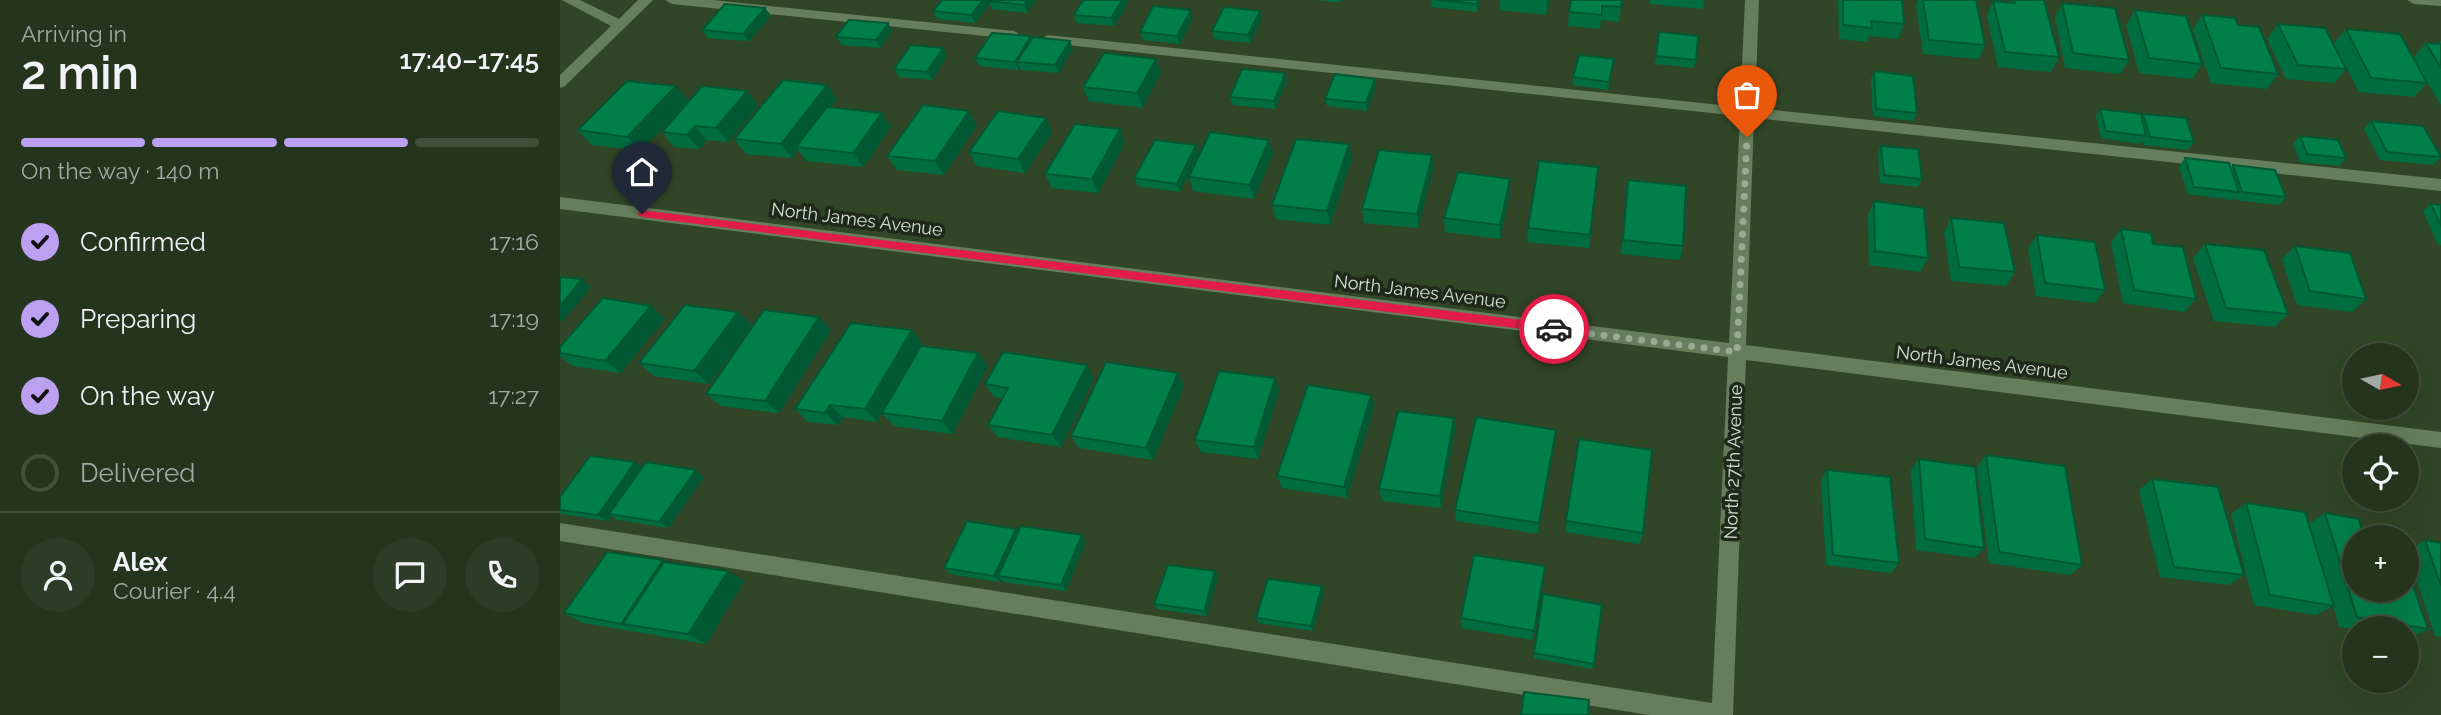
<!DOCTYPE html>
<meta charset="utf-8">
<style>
:root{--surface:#25341d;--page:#2d3c26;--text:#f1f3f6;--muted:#a3aaa4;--line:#424f3b;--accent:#bca0f2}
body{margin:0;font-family:Raleway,sans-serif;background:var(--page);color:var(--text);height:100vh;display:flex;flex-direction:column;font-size:26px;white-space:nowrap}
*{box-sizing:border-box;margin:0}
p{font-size:23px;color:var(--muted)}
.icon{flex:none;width:38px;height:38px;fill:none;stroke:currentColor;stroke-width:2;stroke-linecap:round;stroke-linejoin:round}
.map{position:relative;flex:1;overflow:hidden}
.sheet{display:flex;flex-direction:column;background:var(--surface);width:560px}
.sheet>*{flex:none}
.needle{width:46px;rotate:99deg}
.tools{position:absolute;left:1782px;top:343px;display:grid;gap:14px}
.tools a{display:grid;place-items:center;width:77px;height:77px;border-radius:50%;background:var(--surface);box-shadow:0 7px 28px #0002,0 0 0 2px var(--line);font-size:35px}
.pin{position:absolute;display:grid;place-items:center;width:60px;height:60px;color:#fff;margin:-72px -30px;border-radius:50% 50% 50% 0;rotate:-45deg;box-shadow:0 0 7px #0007}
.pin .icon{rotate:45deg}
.courier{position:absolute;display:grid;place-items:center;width:70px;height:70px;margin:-35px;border:5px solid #e11d48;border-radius:50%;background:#fff;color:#222;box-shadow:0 2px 9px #0007}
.headline em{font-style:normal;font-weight:600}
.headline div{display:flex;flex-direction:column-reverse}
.headline{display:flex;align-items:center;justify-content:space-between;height:119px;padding:0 21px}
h1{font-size:46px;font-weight:600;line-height:52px}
.bar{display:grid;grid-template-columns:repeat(4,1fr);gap:10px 7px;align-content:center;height:84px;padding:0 21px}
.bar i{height:9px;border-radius:5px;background:var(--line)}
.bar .on{background:var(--accent)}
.bar p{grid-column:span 4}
.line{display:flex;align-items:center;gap:18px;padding:0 21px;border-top:2px solid var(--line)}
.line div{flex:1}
.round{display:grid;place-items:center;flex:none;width:74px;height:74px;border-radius:37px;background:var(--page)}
ol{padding:0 21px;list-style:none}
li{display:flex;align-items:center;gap:21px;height:77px}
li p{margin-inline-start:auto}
li .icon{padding:7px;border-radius:50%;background:var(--accent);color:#111;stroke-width:4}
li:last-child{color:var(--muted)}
li i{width:38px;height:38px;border:4px solid var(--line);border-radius:50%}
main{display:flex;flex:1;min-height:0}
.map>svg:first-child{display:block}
</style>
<main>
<section class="sheet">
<div class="headline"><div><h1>2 min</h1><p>Arriving in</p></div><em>17:40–17:45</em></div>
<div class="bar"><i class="on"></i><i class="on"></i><i class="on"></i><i></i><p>On the way · 140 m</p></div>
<ol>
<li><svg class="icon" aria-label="check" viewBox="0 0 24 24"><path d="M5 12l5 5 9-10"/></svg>Confirmed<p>17:16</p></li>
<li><svg class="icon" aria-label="check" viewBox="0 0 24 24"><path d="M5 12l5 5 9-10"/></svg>Preparing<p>17:19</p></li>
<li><svg class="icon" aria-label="check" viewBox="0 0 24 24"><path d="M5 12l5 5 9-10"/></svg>On the way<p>17:27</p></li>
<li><i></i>Delivered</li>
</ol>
<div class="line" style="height:126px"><a class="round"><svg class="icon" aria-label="person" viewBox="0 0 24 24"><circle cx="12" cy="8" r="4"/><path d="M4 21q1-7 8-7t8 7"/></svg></a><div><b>Alex</b><p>Courier · 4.4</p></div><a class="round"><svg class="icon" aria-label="chat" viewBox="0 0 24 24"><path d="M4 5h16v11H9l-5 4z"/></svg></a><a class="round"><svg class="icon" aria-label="phone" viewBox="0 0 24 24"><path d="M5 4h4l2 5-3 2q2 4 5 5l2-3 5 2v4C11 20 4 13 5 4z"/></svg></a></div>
</section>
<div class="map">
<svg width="1881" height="715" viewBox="0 0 1881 715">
<rect width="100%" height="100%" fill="#314627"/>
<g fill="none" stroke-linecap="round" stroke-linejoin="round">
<!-- minor -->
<path fill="#667e5b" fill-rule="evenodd" d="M2 0H20L59 19 78 0H93L5 86 0 88V75L51 26Z
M105 0H152L454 31 461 35 454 39 112 4Z
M1185 0H1199L1195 108 1881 179V191L1194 118 1186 345 1881 432V448L1186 360 1173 715H1089L0 541V523L1152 703 1168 357 0 209V197L1169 343 1180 116 488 43 481 39 488 35 1180 107Z
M1847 0H1881V6L1854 4Z"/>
</g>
<!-- wall -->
<path fill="#006d40" d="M382 0H476L467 13 432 9 430 4 415 23 377 19 373 11Z
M758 0H781L780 3Z
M871 0H920L917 12 872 7Z
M940 0H990L986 15 940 10Z
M1062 0 1059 22 1041 20 1040 29 1008 26 1009 12Z
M1090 0H1144L1143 9 1090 4Z
M1278 0H1342L1344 24 1338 39 1309 36 1307 42 1279 39Z
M1358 0H1416L1425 45 1419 59 1363 54 1356 5Z
M1452 0H1484L1499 57 1491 72 1438 67 1427 16 1433 1 1451 2Z
M568 3 554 26 517 23 514 15Z
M1502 3 1569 60 1560 74 1505 68 1495 17Z
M205 8 211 16 189 41 148 38 142 30Z
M1575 10 1642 64 1632 79 1579 73 1566 25Z
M1642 15 1718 74 1707 89 1651 83 1633 29Z
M633 18 620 44 583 40 580 32Z
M702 18 690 43 654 39 652 31Z
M328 23 332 31 320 48 282 45 276 37Z
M1718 24 1786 69 1774 83 1726 79 1707 39Z
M1786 29 1867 83 1854 97 1799 92 1774 44Z
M1099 32 1136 60 1134 68 1095 64Z
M471 36 472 39 513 48 499 73 461 70 460 67 458 70 419 66 415 58Z
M1881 41V105L1853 58 1866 43 1878 44Z
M383 48 387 56 372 80 339 77 334 69Z
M1054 59 1048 90 1013 85V77Z
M1314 71 1357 113 1353 121 1313 116 1311 79Z
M601 73 582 108 529 101 523 87Z
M725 73 727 81 715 109 673 105 670 97Z
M267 85 277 99 270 108 331 127 303 167 247 161 238 150 232 158 186 154 174 139Z
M816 87 807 111 767 106 765 99Z
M187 91 198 105 168 142 147 140 139 149 114 147 102 132Z
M128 101 81 151 32 145 18 130Z
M1540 109 1581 117 1583 114 1634 142 1628 150 1584 145 1583 140 1580 144 1541 138 1536 116Z
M486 118 492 132 465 173 417 166 409 152Z
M1811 121 1881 157 1873 165 1820 160 1804 129Z
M417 125 384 175 337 170 327 156Z
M560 129 565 143 538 193 492 188 485 174Z
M1740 136 1786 158 1779 166 1740 162 1733 144Z
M709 140 713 154 694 199 633 191 629 177Z
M636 145 639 153 620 192 578 186 574 178Z
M1321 146 1362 179 1358 187 1320 183 1318 153Z
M872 155 873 169 858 228 804 223 802 209Z
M792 158 770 225 716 219 712 205Z
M1625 158 1671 168 1673 165 1726 197 1719 205 1675 200V197L1672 200 1628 194 1619 166Z
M1038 167 1029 248 967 242 968 228Z
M1068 180 1123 246 1120 260 1061 254Z
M950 193 940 239 885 232 884 218Z
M1314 201 1368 258 1360 272 1309 265 1308 215Z
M1871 204 1881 205V245H1878L1863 211Z
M1391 218 1455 272 1446 286 1391 281 1384 232Z
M1561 229 1593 244 1636 299 1624 312 1563 303 1551 243Z
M1477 235 1545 290 1535 303 1476 296 1468 248Z
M1645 244 1728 314 1715 327 1654 321 1633 258Z
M1735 246 1806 299 1792 312 1737 305 1722 259Z
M178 312 192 325 149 384 94 376 79 363Z
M105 319 61 373 12 366 0 356V347Z
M271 330 219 413 161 406 146 394Z
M352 330 362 343 317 422 283 417 278 425 248 422 235 409Z
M418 353 428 366 392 434 334 426 322 413Z
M618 373 624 386 593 460 519 448 511 436Z
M534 378 501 447 438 437 428 425 443 398 434 397 425 384Z
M715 378 719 391 698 459 641 452 635 440Z
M811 395 814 407 787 498 722 488 717 476Z
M894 418 895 430 881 508 822 501 819 489Z
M996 430 995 442 978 534 896 521 895 510Z
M1019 439 1083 533 1080 544 1005 532Z
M1426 455 1522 565 1510 575 1429 563 1417 467Z
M1359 459 1424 548 1414 558 1356 550 1351 470Z
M83 467 144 477 108 528 58 520 51 516 48 521 0 514V497Z
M1267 470 1339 563 1331 573 1266 565 1261 481Z
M1592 479 1684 575 1669 585 1600 577 1579 490Z
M1686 503 1749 524 1765 513 1802 531 1868 629 1849 638H1846V628H1794V629L1779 627 1773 606 1756 615 1694 605 1671 514Z
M456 529 459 531 522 535 526 541 506 591 444 582 441 579 440 582 390 574 384 568Z
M1865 540 1881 543V637L1875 636 1847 551Z
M107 563 168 571 184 581 146 644 23 623 4 613Z
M985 566 973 640 902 628 901 618Z
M655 571 658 577 647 616 598 609 594 604Z
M764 592 753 631 699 623 696 618Z
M974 653 1034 664 1032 669 974 658Z"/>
<!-- shaded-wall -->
<path fill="#005934" d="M423 0H433L429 1 430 4 415 23 411 15Z
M467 0H476L467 13 464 5Z
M562 0H567L568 3 554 26 551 18Z
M918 0H920L917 12V4Z
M987 0H990L986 15Z
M205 8 211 16 189 41 183 34Z
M631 10 633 18 620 44 617 36Z
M700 11 702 18 690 43 688 35Z
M328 23 332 31 320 48 316 40Z
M471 36 474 44 457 62 460 67 458 70 455 62Z
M510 41 513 48 499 73 495 65Z
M383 48 387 56 372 80 367 72Z
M596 59 601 73 582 108 577 93Z
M725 73 727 81 715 109 714 101Z
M815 79 816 87 807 111 806 103Z
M267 85 277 99 240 147H236L238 150 232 158 221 144Z
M116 86 128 101 81 151 67 137Z
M187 91 198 105 168 142 156 128Z
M409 111 417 125 384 175 375 161Z
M322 113 331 127 303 167 293 153Z
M486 118 492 132 465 173 458 159Z
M135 126 147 140 139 149 127 135Z
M560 129 565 143 538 193 532 179Z
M709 140 713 154 694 199 690 185Z
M789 144 792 158 770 225 767 211Z
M636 145 639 153 620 192 617 184Z
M872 155 873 169 858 228 857 214Z
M950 179V193L940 239V225Z
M22 279 31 287 2 322 0 320V306Z
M91 306 105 319 61 373 45 361Z
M178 312 192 325 149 384 134 371Z
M259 317 271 330 219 413 205 401Z
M352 330 362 343 317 422 305 409Z
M418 353 428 366 392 434 382 421Z
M527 365 534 378 501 447 492 435Z
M618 373 624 386 593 460 586 448Z
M715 378 719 391 698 459 694 447Z
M811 395 814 407 787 498 784 487Z
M270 405 283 417 278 425 265 413Z
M894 418 895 430 881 508 880 496Z
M996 430 995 442 978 534 979 523Z
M75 462 84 468 49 514 51 516 48 521 38 515Z
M136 470 144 477 108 528 99 522Z
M456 529 462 535 438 576 441 579 440 582 434 576Z
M522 535 526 541 506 591 501 585Z
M103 560 120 570 63 624 79 633 61 624Z
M985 566 984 577 973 640 974 631Z
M168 571 184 581 146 644 128 634Z
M655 571 658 577 647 616 644 611Z
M762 586 764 592 753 631 751 626Z"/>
<!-- building -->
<path fill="#007f4a" stroke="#005934" stroke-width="2" d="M382 0H423L411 15 373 11Z
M429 0H467L464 5 429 1Z
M523 0H562L551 18 514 15Z
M877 0H918L917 4Z
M1011 0H1062L1061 7 1042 6V15L1009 12Z
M1283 0H1342L1344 24 1311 21 1312 28 1283 25Z
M1363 0H1416L1425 45 1369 40Z
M1454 0H1484L1499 57 1445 52 1433 1 1455 3Z
M1502 3 1555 8 1569 60 1513 53Z
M165 4 205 8 183 34 142 30Z
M593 6 631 10 617 36 580 32Z
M664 7 700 11 688 35 652 31Z
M1575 10 1626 16 1642 64 1589 58Z
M1642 15 1675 18 1678 25 1699 27 1718 74 1661 68Z
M289 20 328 23 316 40 276 37Z
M1718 24 1765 28 1786 69 1738 65Z
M1786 29 1840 34 1867 83 1811 78Z
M1099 32 1138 36 1136 60 1096 56Z
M432 33 471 36 455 62 415 58Z
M473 37 510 41 495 65 457 62Z
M1866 43 1881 44V68Z
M351 45 383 48 367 72 334 69Z
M544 53 596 59 577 93 523 87Z
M1019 55 1054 59 1049 82 1013 77Z
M682 69 725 73 714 101 670 97Z
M1314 71 1353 76 1357 113 1316 109Z
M775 74 815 79 806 103 765 99Z
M223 80 267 85 221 144 174 139Z
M67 81 116 86 67 137 18 130Z
M142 86 187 91 156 128 135 126 127 135 102 132Z
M363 105 409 111 375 161 327 156Z
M267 107 322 113 293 153 236 147Z
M1540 109 1581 114 1586 136 1546 131Z
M438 111 486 118 458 159 409 152Z
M1583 114 1626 118 1634 142 1590 137Z
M1811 121 1863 126 1881 157 1827 152Z
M515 124 560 129 532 179 485 174Z
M650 132 709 140 690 185 629 177Z
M1740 136 1778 140 1786 158 1747 154Z
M736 139 789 144 767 211 712 205Z
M595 140 636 145 617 184 574 178Z
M1321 146 1358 149 1362 179 1324 175Z
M819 150 872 155 857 214 802 209Z
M1625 158 1669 163 1679 192 1634 187Z
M979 161 1038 167 1030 235 968 228Z
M1673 165 1715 170 1726 197 1682 192Z
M898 172 950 179 940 225 884 218Z
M1068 180 1126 186 1123 246 1063 240Z
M1314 201 1364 208 1368 258 1315 251Z
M1871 204 1881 205V226Z
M1391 218 1444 223 1455 272 1399 267Z
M1561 229 1591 233 1593 244 1623 247 1636 299 1574 290Z
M1477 235 1535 242 1545 290 1485 283Z
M1645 244 1704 250 1728 314 1666 308Z
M1735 246 1790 253 1806 299 1750 291Z
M0 277 22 279 0 306Z
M43 298 91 306 45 361 0 353V347Z
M125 305 178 312 134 371 79 363Z
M204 310 259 317 205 401 146 394Z
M291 323 352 330 305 409 270 405 265 413 235 409Z
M361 346 418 353 382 421 322 413Z
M443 352 527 365 492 435 428 425 448 388 425 384Z
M546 362 618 373 586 448 511 436Z
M659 371 715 378 694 447 635 440Z
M748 385 811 395 784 487 717 476Z
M838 411 894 418 880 496 819 489Z
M916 417 996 430 979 523 895 510Z
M1019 439 1092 450 1083 533 1006 521Z
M1426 455 1505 466 1522 565 1439 552Z
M30 456 75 462 38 515 0 510V497Z
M1359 459 1415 467 1424 548 1365 539Z
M86 462 136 470 99 522 49 514Z
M1267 470 1330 477 1339 563 1273 555Z
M1592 479 1658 487 1684 575 1614 567Z
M1686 503 1745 512 1774 606 1710 595Z
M1765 513 1799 519 1802 531 1836 536V537H1794V590H1846V566L1868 629 1797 617Z
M407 521 456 529 434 576 384 568Z
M461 526 522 535 501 585 438 576Z
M1865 540 1881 543V586Z
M47 552 103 560 61 624 4 613Z
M914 555 985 566 974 631 901 618Z
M104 562 168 571 128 634 63 624Z
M608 565 655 571 644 611 594 604Z
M708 579 762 586 751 626 696 618Z
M983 594 1042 605 1034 664 974 653Z
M964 692 1029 700 1028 715H961Z"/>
<!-- route -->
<path fill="#e11d48" d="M82 210 994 324 1000 329 994 333 82 217 77 214Z"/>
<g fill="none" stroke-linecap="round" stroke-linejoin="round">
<!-- done -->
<path stroke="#9aaa93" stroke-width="7" stroke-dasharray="0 12.6" d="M994 329 1177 352 1187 137"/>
</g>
<g text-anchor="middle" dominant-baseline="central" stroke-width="7" stroke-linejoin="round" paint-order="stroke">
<!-- street labels -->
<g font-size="18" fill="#d2e0cd" stroke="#1f291b">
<text transform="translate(297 219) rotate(7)">North James Avenue</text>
<text transform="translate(860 291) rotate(7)">North James Avenue</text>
<text transform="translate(1422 362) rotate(7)">North James Avenue</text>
<text transform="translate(1173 462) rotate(-88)">North 27th Avenue</text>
</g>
</g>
</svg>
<div class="tools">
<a><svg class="needle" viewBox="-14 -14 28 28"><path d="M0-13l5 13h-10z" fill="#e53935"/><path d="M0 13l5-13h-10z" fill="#a3aaa4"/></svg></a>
<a><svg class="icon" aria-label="locate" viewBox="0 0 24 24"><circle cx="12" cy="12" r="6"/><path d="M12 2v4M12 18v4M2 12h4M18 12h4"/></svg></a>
<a>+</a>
<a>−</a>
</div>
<div class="pin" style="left:1187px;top:137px;background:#ea580c"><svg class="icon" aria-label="bag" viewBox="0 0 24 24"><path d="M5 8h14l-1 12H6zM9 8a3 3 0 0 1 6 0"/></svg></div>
<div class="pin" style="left:82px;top:214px;background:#1f2937"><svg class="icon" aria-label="home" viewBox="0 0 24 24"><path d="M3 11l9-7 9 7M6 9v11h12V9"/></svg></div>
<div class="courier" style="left:994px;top:329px"><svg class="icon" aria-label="car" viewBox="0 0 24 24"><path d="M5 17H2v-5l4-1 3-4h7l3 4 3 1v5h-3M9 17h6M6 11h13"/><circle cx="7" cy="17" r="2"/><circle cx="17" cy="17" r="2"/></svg></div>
</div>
</main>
